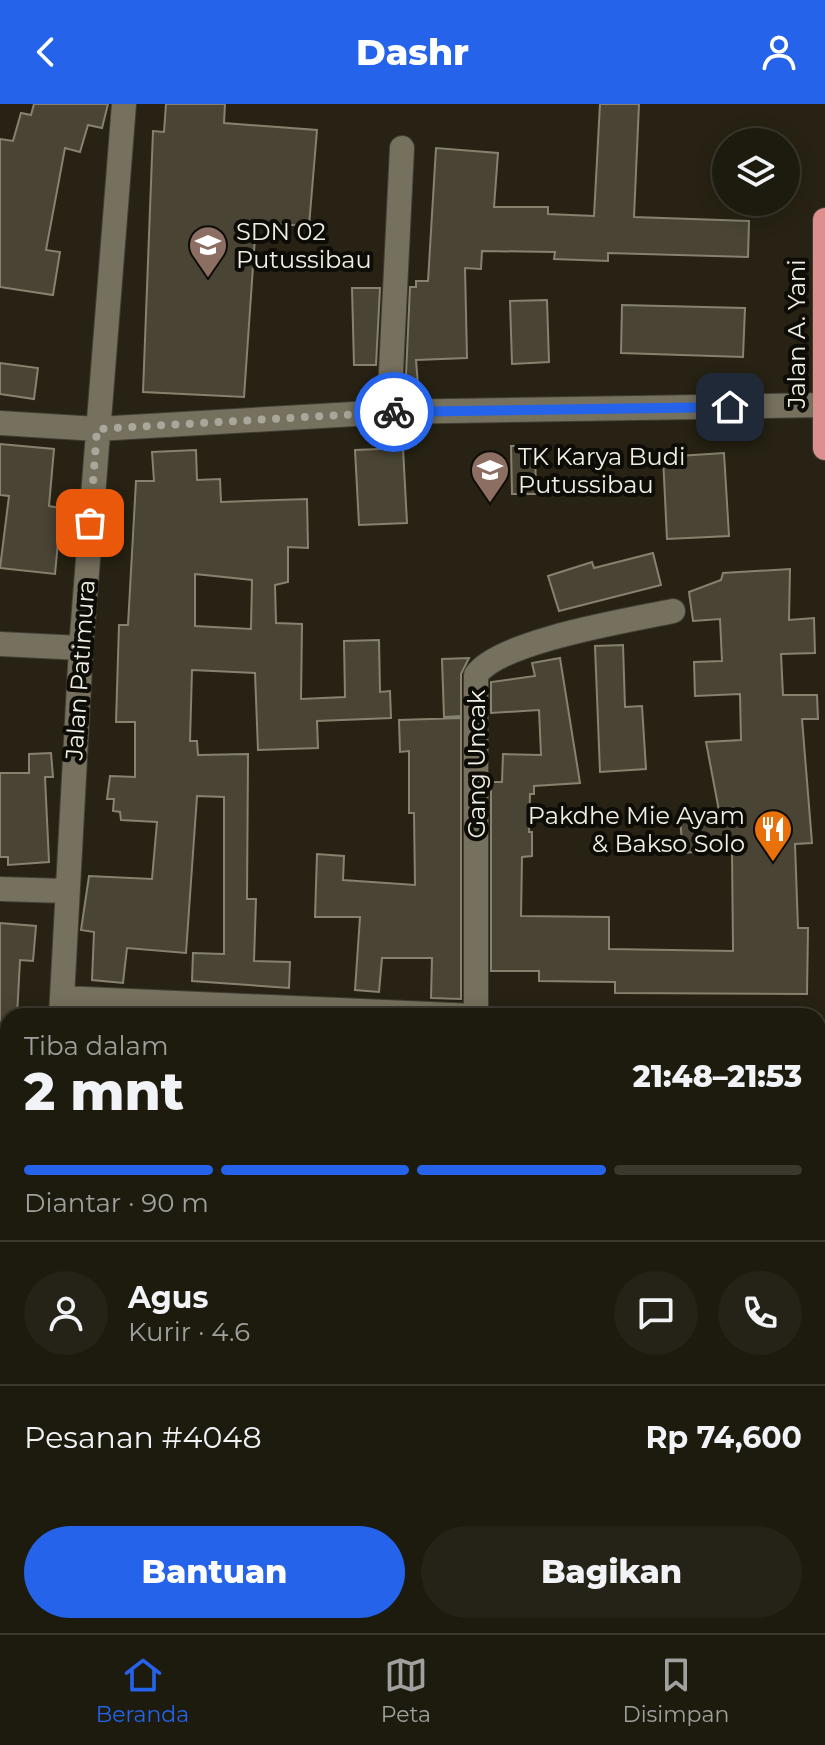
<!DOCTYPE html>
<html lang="id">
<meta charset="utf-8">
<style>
:root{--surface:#1d1a0e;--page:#252317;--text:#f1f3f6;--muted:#a0a19e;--line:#3b382e;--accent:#2563eb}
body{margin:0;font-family:Montserrat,sans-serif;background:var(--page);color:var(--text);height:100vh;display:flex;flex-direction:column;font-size:30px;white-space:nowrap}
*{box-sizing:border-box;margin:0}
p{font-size:26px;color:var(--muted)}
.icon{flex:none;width:44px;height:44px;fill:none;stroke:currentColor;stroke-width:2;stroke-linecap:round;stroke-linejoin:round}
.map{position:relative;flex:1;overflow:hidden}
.panel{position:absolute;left:0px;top:904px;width:826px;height:626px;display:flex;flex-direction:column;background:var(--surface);border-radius:24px 24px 0 0;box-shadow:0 4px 20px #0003,0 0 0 2px var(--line)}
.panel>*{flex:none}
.tools{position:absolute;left:712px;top:24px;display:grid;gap:16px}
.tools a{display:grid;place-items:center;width:88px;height:88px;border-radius:50%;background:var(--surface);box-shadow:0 4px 20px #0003,0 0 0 2px var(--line);font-size:40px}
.pin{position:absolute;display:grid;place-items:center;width:68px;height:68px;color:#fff;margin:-34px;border-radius:16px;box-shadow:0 4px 12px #0006}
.courier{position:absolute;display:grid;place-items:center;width:80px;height:80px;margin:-40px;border:6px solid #2563eb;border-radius:50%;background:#fff;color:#222;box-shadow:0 2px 10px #0007}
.head em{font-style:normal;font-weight:800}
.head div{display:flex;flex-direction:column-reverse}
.head{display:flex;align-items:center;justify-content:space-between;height:136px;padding:0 24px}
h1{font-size:52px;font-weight:800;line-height:60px}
.bar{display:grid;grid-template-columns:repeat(4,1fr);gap:12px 8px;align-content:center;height:96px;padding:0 24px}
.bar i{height:10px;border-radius:6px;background:var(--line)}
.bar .active{background:var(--accent)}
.bar p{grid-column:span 4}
.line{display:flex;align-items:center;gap:20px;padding:0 24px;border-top:2px solid var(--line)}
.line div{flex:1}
.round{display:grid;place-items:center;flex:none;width:84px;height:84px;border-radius:42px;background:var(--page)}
.cta{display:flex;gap:16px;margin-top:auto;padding:16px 24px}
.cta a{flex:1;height:92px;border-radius:48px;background:var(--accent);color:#fff;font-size:32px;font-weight:800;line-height:92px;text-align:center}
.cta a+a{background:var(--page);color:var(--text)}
header{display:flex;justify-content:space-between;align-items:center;height:104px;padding:0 24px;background:var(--accent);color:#fff;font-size:36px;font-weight:800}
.tabs{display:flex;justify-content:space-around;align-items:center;height:112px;border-top:2px solid var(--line);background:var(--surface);font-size:22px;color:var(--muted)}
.tabs a{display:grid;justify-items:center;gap:4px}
.tabs .active{color:var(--accent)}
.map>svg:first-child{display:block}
</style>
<header><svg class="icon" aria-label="back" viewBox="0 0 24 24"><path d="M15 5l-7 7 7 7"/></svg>Dashr<svg class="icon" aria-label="person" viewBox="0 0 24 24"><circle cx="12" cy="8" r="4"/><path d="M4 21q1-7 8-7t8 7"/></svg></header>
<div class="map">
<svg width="825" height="1529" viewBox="0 0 825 1529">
<rect width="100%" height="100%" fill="#272213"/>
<!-- water -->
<path fill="#014244" stroke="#497674" stroke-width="2" d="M0 1347 8 1349V1522H347L358 1529H0Z"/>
<!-- building -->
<path fill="#494434" stroke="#87826f" stroke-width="2" fill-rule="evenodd" d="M34 0H108L102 24 88 21 80 48 65 44 46 146 60 148 53 191 0 183V35L13 37 21 9 31 11Z
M166 0H225L224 19 317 26 309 122 256 119 244 293 143 288 153 27 164 28Z
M600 0H639L634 113 749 117 748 153 608 149V157L554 155 555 148 482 147 481 165 465 164 467 254 416 256 419 293H405L410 183H416V177H428L436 44 498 49 494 103H548V110L594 112Z
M352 184H380L376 261H354Z
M547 196 549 258 512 260 510 197Z
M622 201 745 204 743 253 621 249Z
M0 259 38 264 34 295 0 290Z
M0 340 54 345 49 402 77 407 74 441 58 438 55 470 0 464 9 392 0 391Z
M511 342H535L536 390H512Z
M403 344 407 419 359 421 355 346Z
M196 346 197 376 220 375 221 398 307 395 308 444 288 443V478L275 481 276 519 302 520 301 595 345 593 344 537 379 536 380 588 390 587 391 614 317 617 318 644 258 646 255 569 192 566 190 637H197L198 651 248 650 247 795H256L254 857 290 858 289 884 192 877 193 849 224 850V693L197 692 186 849 127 844 123 879 92 876 94 828 81 826 89 772 152 775 157 718 121 716 120 708 113 707 114 695H107L110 672 135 673V618H116L119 521H128L136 377H154L152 348ZM195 470 252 476 251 525 195 522Z
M724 349 729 432 667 435 663 353Z
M653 449 661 481 559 507 548 472 592 458 594 464Z
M790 465 789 516 814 514 815 549 781 550 783 591H817L818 615H802L812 739 795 740 798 824H808L807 890 615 889V878L539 877V867H491V678H502L503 650 541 651 539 606 491 609V578L535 572 532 559 560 554 580 679 534 682V690H530L529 728H532V752L522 753 521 812 609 813V845L733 847 732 745 683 749 680 715 720 712 706 638 741 636 740 590 695 592 694 558 722 557 720 515 693 517 689 488 721 476 723 469Z
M623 541 625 603 642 602 646 665 600 668 595 542Z
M469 554 461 570V612L444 613 442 555Z
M461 614V895L431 894 432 854H382L379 888 355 886 360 813H315L317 750 344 752 343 776 415 781 414 709H409V647L400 648 399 616Z
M51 649 53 673H45L49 758 8 761V753H0V669H29V650Z
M0 819 36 822 33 857 20 856 17 912H8V938H0Z"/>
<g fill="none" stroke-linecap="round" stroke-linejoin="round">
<!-- street casing -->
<g stroke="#423e33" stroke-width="26">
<path id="street" d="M389 308 402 44
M0 319 97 325 389 308 824 301
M0 540 81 544
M0 785 66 787
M62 894 475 912
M61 912 81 544 124 0
M476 912V571C499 537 630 516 673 507
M818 929H825
M0 1164H8
M818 1288 825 1287"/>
</g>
<!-- highway casing -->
<g stroke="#423e33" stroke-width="26">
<path id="highway" d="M825 116V344"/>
</g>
<!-- street -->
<use href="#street" stroke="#76705e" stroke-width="24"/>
<!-- highway -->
<use href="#highway" stroke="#dd8f8e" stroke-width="24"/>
</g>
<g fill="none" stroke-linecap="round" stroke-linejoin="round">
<!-- done -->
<path stroke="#aaa79a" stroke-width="8" stroke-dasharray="0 14.4" d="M90 419 97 325 394 308"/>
<!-- route -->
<path stroke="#2563eb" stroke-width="10" d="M394 308 730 303"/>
</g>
<!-- icons -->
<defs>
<g id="school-pin" transform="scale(2)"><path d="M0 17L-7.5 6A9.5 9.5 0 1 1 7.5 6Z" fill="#8d6e63" stroke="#0e0c06"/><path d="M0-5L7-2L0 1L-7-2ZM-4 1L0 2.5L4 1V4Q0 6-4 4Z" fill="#fff"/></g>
<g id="restaurant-pin" transform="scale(2)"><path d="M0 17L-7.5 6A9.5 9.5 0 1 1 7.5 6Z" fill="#e8710a" stroke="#0e0c06"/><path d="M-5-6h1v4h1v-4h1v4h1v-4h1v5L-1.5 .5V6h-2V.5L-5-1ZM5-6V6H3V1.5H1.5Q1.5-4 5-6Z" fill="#fff"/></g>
</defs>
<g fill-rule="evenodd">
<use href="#school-pin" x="208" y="141"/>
<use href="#school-pin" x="490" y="366"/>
<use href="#restaurant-pin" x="773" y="725"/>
</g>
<g text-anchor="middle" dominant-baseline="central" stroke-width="8" stroke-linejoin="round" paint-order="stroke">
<!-- poi labels -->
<g font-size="24" fill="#f1eee3" stroke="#0e0c06" text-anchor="start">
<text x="236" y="127">SDN 02<tspan x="236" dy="28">Putussibau</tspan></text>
<text x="518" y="352">TK Karya Budi<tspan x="518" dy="28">Putussibau</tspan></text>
<text x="745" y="711" text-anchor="end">Pakdhe Mie Ayam<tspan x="745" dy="28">&amp; Bakso Solo</tspan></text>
</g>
<!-- street labels -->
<g font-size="24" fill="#f1eee3" stroke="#0e0c06">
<text transform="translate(796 230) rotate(-90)">Jalan A. Yani</text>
<text transform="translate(80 566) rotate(-86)">Jalan Patimura</text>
<text transform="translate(476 660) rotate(-90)">Gang Uncak</text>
</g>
</g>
</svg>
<div class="tools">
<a><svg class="icon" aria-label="layers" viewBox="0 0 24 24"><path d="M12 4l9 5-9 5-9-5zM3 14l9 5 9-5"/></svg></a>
</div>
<div class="pin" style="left:90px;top:419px;background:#ea580c"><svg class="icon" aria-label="bag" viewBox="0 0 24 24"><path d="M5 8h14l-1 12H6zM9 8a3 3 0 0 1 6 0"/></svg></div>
<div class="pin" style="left:730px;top:303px;background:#1f2937"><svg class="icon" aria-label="home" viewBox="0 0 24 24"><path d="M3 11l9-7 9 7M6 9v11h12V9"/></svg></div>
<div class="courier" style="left:394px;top:308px"><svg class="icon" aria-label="bike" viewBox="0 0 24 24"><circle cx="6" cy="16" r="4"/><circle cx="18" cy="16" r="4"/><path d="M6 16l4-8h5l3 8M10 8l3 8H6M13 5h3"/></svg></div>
<section class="panel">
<div class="head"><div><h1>2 mnt</h1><p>Tiba dalam</p></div><em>21:48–21:53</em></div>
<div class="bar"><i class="active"></i><i class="active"></i><i class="active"></i><i></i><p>Diantar · 90 m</p></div>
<div class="line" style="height:144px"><a class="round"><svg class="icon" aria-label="person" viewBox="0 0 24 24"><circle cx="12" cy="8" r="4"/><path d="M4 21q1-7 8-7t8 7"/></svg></a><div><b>Agus</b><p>Kurir · 4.6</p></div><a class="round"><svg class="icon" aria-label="chat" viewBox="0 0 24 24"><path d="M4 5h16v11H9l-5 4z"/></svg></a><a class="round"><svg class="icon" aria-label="phone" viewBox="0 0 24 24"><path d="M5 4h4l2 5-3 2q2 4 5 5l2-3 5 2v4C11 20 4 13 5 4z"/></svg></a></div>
<div class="line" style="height:104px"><div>Pesanan #4048</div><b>Rp 74,600</b></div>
<div class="cta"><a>Bantuan</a><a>Bagikan</a></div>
</section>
</div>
<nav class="tabs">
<a class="active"><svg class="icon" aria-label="home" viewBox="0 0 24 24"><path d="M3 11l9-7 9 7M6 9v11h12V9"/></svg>Beranda</a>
<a><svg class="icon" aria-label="map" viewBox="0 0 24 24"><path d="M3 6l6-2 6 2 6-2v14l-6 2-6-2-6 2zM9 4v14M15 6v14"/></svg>Peta</a>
<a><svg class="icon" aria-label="saved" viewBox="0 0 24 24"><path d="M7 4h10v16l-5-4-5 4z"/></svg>Disimpan</a>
</nav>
